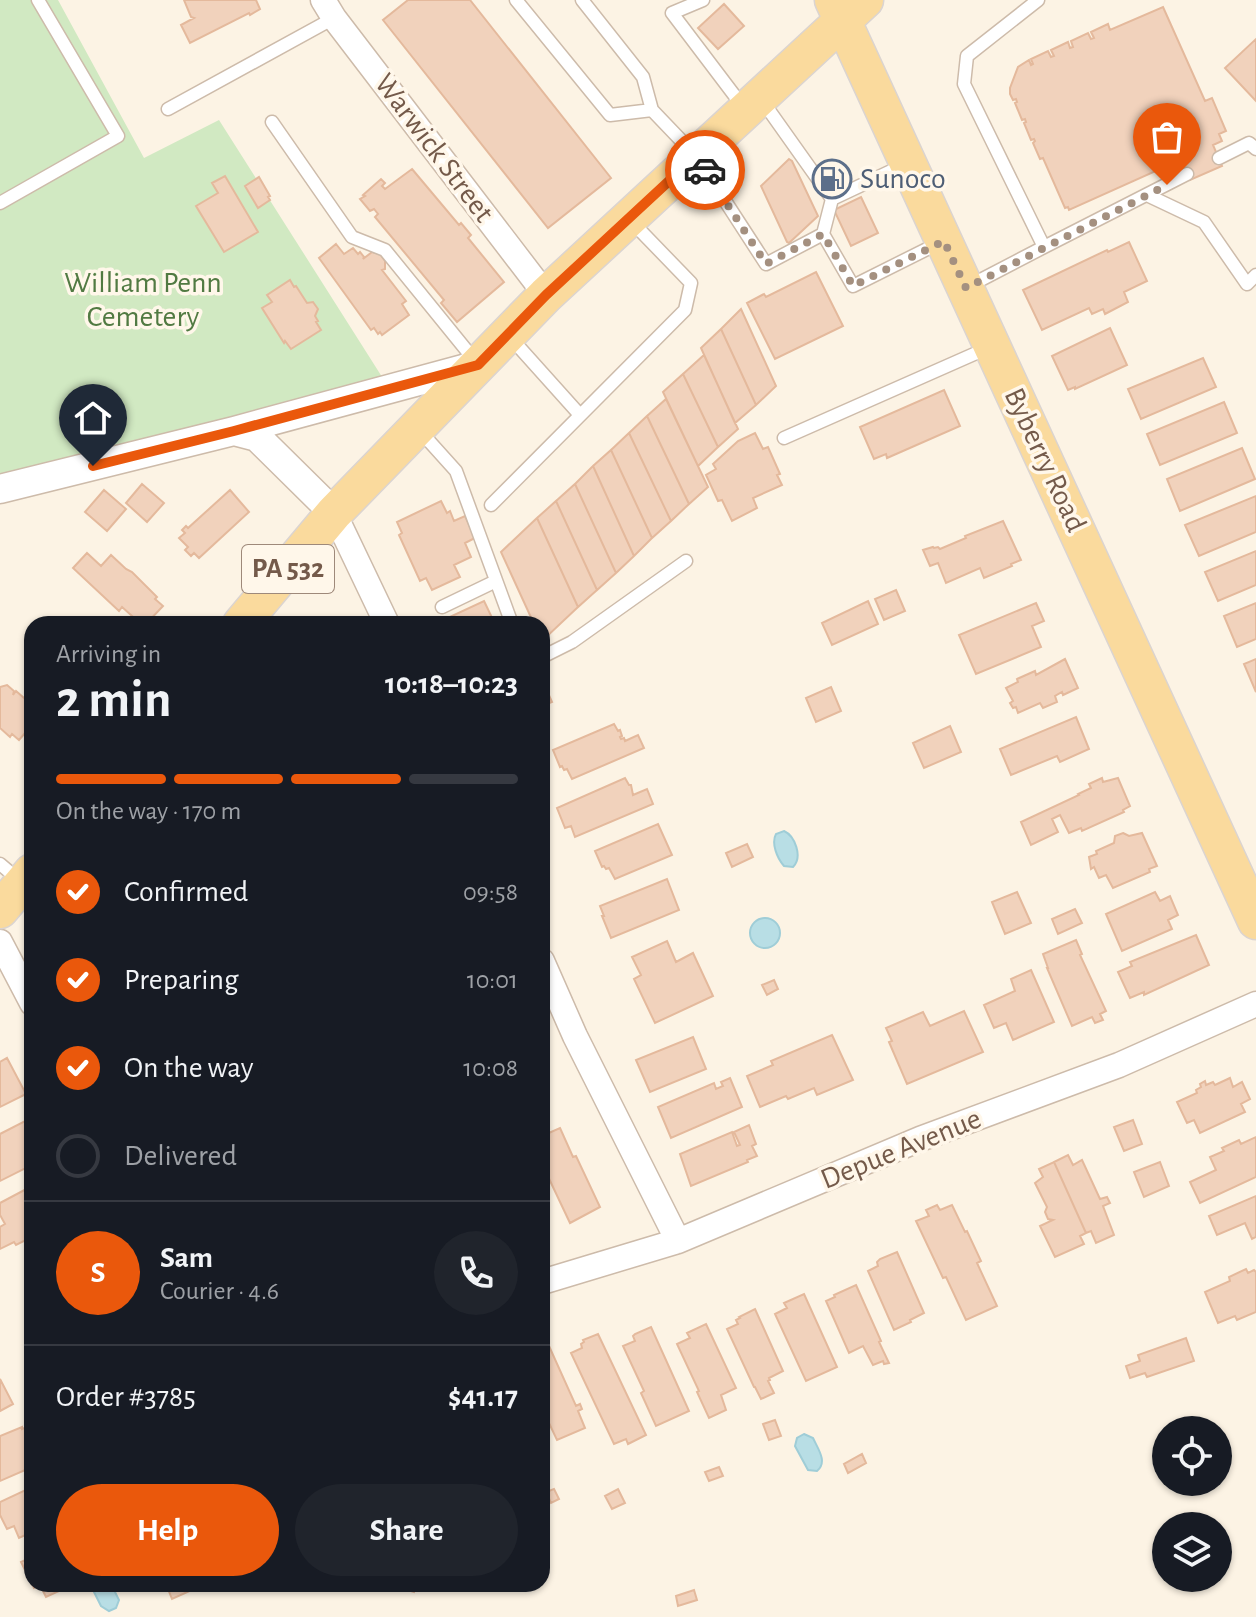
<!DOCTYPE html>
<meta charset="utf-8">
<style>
:root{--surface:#171b24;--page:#20242c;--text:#f1f3f6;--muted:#9ea1a6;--line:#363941;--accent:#ea580c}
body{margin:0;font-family:"Alegreya Sans",sans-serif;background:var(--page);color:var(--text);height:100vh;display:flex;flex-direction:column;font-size:30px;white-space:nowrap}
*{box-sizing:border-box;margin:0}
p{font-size:26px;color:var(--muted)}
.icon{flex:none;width:44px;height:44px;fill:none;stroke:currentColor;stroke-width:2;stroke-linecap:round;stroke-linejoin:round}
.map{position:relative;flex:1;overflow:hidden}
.details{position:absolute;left:24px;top:616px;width:526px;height:976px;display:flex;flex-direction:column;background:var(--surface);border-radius:24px;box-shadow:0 2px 6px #0004}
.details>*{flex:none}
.fabs{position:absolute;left:1152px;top:1416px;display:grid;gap:16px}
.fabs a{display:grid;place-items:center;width:80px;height:80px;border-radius:50%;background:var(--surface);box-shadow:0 2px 6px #0004;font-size:40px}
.pin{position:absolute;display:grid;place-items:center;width:68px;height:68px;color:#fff;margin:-82px -34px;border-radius:50% 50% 50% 0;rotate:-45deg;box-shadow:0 0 8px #0007}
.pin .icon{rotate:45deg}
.courier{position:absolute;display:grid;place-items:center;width:80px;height:80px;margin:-40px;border:6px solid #ea580c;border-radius:50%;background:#fff;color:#222;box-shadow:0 2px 10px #0007}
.head em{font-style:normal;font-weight:700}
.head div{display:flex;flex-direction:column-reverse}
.head{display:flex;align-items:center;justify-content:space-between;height:136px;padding:0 32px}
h1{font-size:52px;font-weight:700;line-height:60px}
.bar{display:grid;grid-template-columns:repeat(4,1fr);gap:12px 8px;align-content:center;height:96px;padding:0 32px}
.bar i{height:10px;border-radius:6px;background:var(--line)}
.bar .active{background:var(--accent)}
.bar p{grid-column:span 4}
.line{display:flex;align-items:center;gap:20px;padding:0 32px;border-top:2px solid var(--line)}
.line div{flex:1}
.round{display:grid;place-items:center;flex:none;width:84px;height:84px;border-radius:42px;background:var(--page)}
ol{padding:0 32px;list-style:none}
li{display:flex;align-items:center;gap:24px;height:88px}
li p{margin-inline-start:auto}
li .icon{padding:8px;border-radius:50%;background:var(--accent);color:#fff;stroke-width:4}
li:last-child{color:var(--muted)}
li i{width:44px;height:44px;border:4px solid var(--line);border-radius:50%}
.cta{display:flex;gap:16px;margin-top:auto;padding:16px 32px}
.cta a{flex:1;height:92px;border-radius:48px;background:var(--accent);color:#fff;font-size:32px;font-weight:700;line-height:92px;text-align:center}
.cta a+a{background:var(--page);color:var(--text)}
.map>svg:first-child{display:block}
</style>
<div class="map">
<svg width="1256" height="1617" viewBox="0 0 1256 1617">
<rect width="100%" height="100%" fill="#fcf3e4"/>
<!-- green -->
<path fill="#d1e9c2" d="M0 0H58L144 158 219 120 384 380 0 487Z"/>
<!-- water -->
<path fill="#b8dee5" stroke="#9fcdd7" stroke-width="2" d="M784 831C795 836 803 857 793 867L784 866C777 858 771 843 776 834Z
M750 933a15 15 0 1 1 30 0a15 15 0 1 1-30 0Z
M804 1434 813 1438C818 1449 828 1462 817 1471L808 1470 795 1446 797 1438Z
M92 1584H111L119 1600 116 1608 109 1611 101 1606 92 1588Z"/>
<!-- building -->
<path fill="#f1d2bc" stroke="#e4b99c" stroke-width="2" d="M184 0H256L260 9 250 15 249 13 190 43 181 25 194 18 191 17Z
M408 0H470L611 178 548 228 383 20Z
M724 4 744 26 718 49 698 28Z
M1163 7 1205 101 1212 98 1226 131 1219 134 1222 141 1213 145 1222 166 1190 180 1180 160 1069 210 1068 207 1065 208 1043 158 1040 159 1033 143 1035 141 1034 139 1031 140 1024 123 1026 122 1025 119 1022 120 1015 103 1017 102 1016 99 1013 100 1010 94V88L1018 67 1029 60 1031 65 1033 64 1031 59 1048 51 1051 57 1054 56 1051 50 1068 42 1070 48 1073 47 1071 41 1088 33 1091 39 1094 38 1091 32 1108 24 1110 30Z
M1256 39V101L1225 68Z
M789 159 792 161 818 216 789 243 787 242 761 186Z
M412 169 459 225 461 223 471 235 468 238 504 282 457 322 441 303 444 300 375 217 378 214 374 209 370 211 360 199 365 196 363 195 381 179 385 183 382 186 385 189Z
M225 176 258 232 224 252 196 206 218 193 212 183Z
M259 177 270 196 268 197 270 200 258 208 245 186Z
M861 197 878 233 851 246 834 210Z
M1129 242 1147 281 1124 292 1128 302 1105 314 1103 309 1092 314 1089 308 1042 330 1023 290 1107 250 1108 252Z
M336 244 344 254 353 248 358 254 360 252 364 257 363 259 372 252 380 254 385 261V269L382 270 406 301 402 304 409 315 382 335 380 332 378 334 374 328 371 330 319 258Z
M816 272 843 326 775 359 747 303 764 294 766 297Z
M290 280 294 287 296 286 307 303 313 302 318 309 315 316 318 321 316 322 321 330 291 349 285 341 284 343 262 308 272 302 267 295Z
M741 309 776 386 756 405 721 329Z
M1110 328 1127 365 1075 389V387L1068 390 1052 356Z
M721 329 756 405 735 423 701 348Z
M704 355 738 429 718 447 683 374Z
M1203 358 1216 387 1141 419 1128 389Z
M683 374 718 447 698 466 663 392Z
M944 390 960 426 887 458 886 454 874 459 860 427Z
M666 399 708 487 689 504 647 416Z
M1224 402 1237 433 1160 465 1147 434Z
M647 416 689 504 671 521 629 433Z
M629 433 671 521 652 538 611 450Z
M755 433 763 449 768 447 780 474 777 475 782 485 753 498 757 508 732 521 722 500 718 501 706 475 716 469 713 464 738 441Z
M1242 448 1255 479 1180 511 1167 479Z
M611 450 652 538 634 556 593 466Z
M593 466 634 556 616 573 575 484Z
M142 484 164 503 147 522 126 503Z
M575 484 616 573 597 590 556 501Z
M104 490 126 509 107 531 85 512Z
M230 490 249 512 199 558 194 553 191 556 185 550 188 547 179 538 185 533 182 530 186 526 188 528Z
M1256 496V532L1199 556 1185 525Z
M441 501 447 513 450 511 454 521 465 516 475 538 465 543 471 557 454 565 460 577 432 590 426 578 420 581 399 535 402 533 397 522Z
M556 501 597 590 578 607 537 518Z
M537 518 578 607 542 641V624H534L501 552Z
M1003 521 1021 560 1011 564 1012 566 984 578 980 568 946 583 938 563 930 566 923 550 933 547 934 548 938 547 940 549 966 538 965 536Z
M1256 551V585L1218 601 1205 572Z
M87 553 101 566 111 555 126 569 132 572 157 597 155 599 163 606 146 624H141L122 607 119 611 73 568Z
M896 590 905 611 884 620 875 599Z
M484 601 495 624H440L439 622Z
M868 601 878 624 832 645 822 623Z
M1036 603 1044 621 1032 626 1041 647 976 674 959 635Z
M1256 603V639L1237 647 1224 616Z
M1065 659 1078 688 1063 695 1062 692 1055 696 1057 702 1043 708 1040 703 1018 713 1016 707 1013 708 1010 703 1013 701 1006 688 1018 682 1017 679 1035 671 1036 675Z
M1256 659V692L1244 664Z
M543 682 552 702 542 706V683Z
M7 685 14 691 13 695 16 691 32 705V725L19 740 12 734 10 737 0 728V687Z
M831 687 841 711 816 722 806 698Z
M1076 717 1089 749 1060 762 1057 756 1011 775 1000 749Z
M614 724 618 731 620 730 622 736 620 737 621 739 624 738 625 741 638 735 644 748 572 779 567 769 564 770 562 766 560 767 553 750Z
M950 726 961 752 924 768 913 743Z
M625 778 629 785H631L633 795 647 789 653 804 575 837 571 826 565 828 557 808Z
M1102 778 1103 782 1118 778 1130 806 1123 810 1124 812 1082 831 1081 828 1069 833 1060 815 1052 819 1058 832 1031 845 1021 822 1079 795 1078 794 1091 788 1089 784Z
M658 824 672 855 615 879 609 868 606 869 604 866 602 867 595 851Z
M1123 833 1129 836 1142 833 1157 866 1149 869 1150 872 1113 888 1106 875 1099 878 1094 867 1091 869 1089 857 1097 854 1096 851 1114 843 1115 836Z
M747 844 753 857 732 867 726 853Z
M667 879 679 910 611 938 602 916H604L600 906Z
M1017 892 1031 923 1005 934 992 902Z
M1155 892 1160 901 1170 896 1178 915 1168 920 1172 929 1122 951 1106 914Z
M1075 909 1082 923 1058 934 1052 919Z
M1196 935 1209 965 1144 995V992L1130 998 1118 972 1132 966 1130 962Z
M1076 940 1082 954 1080 955 1106 1011 1100 1014 1103 1020 1095 1023 1092 1017 1072 1026 1047 968H1048L1043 954Z
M667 941 676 962 693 953 713 996 655 1023 634 979 641 975 632 957Z
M1031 970 1054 1022 1013 1040 1006 1023 994 1028 984 1005 1015 991 1011 979Z
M774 980 778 989 767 995 762 985Z
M964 1011 983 1052 907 1084 889 1042 892 1041 886 1028 923 1012 930 1026Z
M832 1035 853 1080 817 1095 814 1088 788 1099 786 1096 760 1107 747 1076 773 1065 771 1061Z
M693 1037 706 1069 650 1092 636 1060Z
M7 1058 26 1094 0 1107V1062Z
M730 1078 742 1107 671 1138 658 1107 714 1083 716 1089 723 1086 721 1082Z
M1230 1078 1233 1087 1242 1082 1250 1099 1241 1104 1245 1112 1200 1133 1194 1120 1187 1123 1177 1102 1197 1093 1196 1090 1201 1087 1200 1084 1205 1081 1206 1085 1213 1082 1215 1085Z
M29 1119 30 1121 32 1120V1165L0 1181V1134Z
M1133 1120 1142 1144 1124 1151 1114 1127Z
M749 1125 756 1144 752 1146 757 1156 747 1160 748 1162 691 1186 680 1154 732 1132 737 1146 740 1145 734 1132Z
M560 1128 573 1157 576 1156 600 1207 570 1223 544 1168 547 1166 542 1154V1136Z
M1256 1137V1177L1200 1203 1190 1182 1216 1170 1210 1157 1224 1151 1222 1148 1239 1140 1241 1144Z
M1068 1155 1073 1165 1082 1160 1100 1199 1107 1197 1110 1203 1103 1206 1114 1235 1096 1243 1091 1231 1086 1233 1054 1162Z
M1054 1162 1086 1233 1080 1236 1084 1244 1055 1257 1040 1226 1053 1220 1048 1219 1045 1212 1047 1207 1035 1183 1043 1177 1039 1169Z
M1160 1162 1169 1186 1144 1197 1134 1172Z
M32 1186V1237L16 1245 14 1242 0 1249V1227L5 1224 0 1215V1203Z
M1256 1196V1237L1252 1239 1245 1223 1217 1235 1209 1216Z
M937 1205 940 1210 952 1205 965 1232 967 1231 981 1261 977 1263 997 1306 966 1320 946 1277 943 1278 916 1221 929 1216 926 1210Z
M897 1252 924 1313 910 1320 911 1322 894 1330 868 1271 878 1266 877 1262 880 1259Z
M1246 1269 1248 1273 1254 1270 1256 1272V1312L1237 1320 1235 1316 1218 1323 1205 1292 1230 1281 1229 1277Z
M856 1285 881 1341 879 1342 889 1363 884 1364 883 1361 873 1365 863 1346 849 1353 826 1301 835 1297 834 1295Z
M804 1294 837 1367 806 1381 775 1314 787 1308 784 1303Z
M755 1309 783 1371 769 1378 770 1380 768 1381 774 1393 761 1399 755 1387H754L727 1329 738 1324 736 1320 740 1318 739 1317Z
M706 1324 736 1388 721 1395 726 1410 709 1418 697 1392 699 1391 677 1344 690 1338 687 1333Z
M651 1327 689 1411 656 1426 641 1393 644 1391 623 1346 635 1341 633 1336 635 1334Z
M598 1334 646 1435 628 1444 626 1439 614 1444 571 1353 582 1348 581 1344 584 1342 583 1340Z
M1186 1338 1194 1361 1147 1377 1145 1373 1130 1378 1126 1366 1140 1361 1138 1355Z
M549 1346 576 1406 580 1404 582 1409 578 1411 585 1428 557 1440 549 1423 546 1424 542 1415V1349Z
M0 1379 13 1404 0 1411Z
M775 1420 781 1436 769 1440 763 1424Z
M22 1427V1429L27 1427 32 1438V1443L30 1444 32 1450V1467L0 1481V1436Z
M862 1454 866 1463 848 1473 844 1464Z
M719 1467 723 1476 709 1481 705 1472Z
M32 1487V1532L19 1538 14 1526 7 1529 0 1515V1502Z
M554 1489 559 1499 551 1503 546 1492Z
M618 1489 625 1503 612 1509 605 1496Z
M32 1557V1584H74L46 1597 40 1585 34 1588 21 1562Z
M166 1584H205L172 1599Z
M388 1584H416L414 1592Z
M694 1590 697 1600 678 1606 676 1596Z"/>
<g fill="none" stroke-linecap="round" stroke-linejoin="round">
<!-- service casing -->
<g stroke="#cdbbaa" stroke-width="15">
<path id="service" d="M516 0 610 115 652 110
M582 0 643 77 652 110 696 156 766 264 823 234 853 286 941 242
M703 0 672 13 744 108
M761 99 832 199 904 165
M168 109 334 18
M272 122 352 237 385 250 476 362
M1219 158 1249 143 1256 149
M1147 195 1204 222 1247 284 1256 275
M0 203 118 136 38 0
M823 234 832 199
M1044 247 1187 174
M969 286 1044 247 964 84 967 56 1038 0
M510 337 580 415
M420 431 456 471 512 624
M784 438 990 347
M491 505 685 310 691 283 631 221
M442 607 496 581
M542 657 572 642 686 561
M0 864 20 881"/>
</g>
<!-- minor casing -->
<g stroke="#cdbbaa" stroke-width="27">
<path id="minor" d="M323 0 334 18 546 295
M334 513 387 624
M0 942 32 1003
M542 961 575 1036 678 1241
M542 1282 678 1241 920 1139 1119 1065 1256 1004"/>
</g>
<!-- tertiary casing -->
<g stroke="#cdbbaa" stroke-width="31">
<path id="tertiary" d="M234 431 257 437 334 513
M0 489 234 431 478 365"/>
</g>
<!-- primary casing -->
<g stroke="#dbd4d0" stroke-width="39">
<path id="primary" d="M833 0 1256 921
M241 624 334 513 546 295 865 0
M0 910 32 872"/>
</g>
<!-- service -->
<use href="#service" stroke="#fff" stroke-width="12"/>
<!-- minor -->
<use href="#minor" stroke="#fff" stroke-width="24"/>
<!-- tertiary -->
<use href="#tertiary" stroke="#fff" stroke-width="28"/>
<!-- primary -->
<use href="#primary" stroke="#fada9d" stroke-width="36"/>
</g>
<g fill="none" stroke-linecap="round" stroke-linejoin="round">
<!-- done -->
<path stroke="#a49080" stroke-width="8" stroke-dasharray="0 14.4" d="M705 170 766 264 823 234 853 286 944 241 966 288 1167 185"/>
<!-- route -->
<path stroke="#ea580c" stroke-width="10" d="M93 466 234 431 478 365 546 295 696 156 705 170"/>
</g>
<!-- icons -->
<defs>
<g id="fuel-ring" transform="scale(2)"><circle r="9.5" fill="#fff7ea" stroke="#5c6f8a" stroke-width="1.5"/><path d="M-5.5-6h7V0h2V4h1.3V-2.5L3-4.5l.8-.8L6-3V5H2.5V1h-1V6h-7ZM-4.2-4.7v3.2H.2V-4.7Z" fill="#5c6f8a"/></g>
</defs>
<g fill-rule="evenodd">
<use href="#fuel-ring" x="832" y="179"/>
</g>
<g text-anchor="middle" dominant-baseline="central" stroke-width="7" stroke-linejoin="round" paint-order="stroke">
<!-- shield labels -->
<rect fill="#fff7ea" stroke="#9e897a" stroke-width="2" x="242" y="545" width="92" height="48" rx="6"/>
<g font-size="28" font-weight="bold" fill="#745a4a">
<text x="288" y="569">PA 532</text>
</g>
<!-- street labels -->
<g font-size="30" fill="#745a4a" stroke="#fff7ea">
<text transform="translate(434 148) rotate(53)">Warwick Street</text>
<text transform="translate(1045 460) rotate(65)">Byberry Road</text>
<text transform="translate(901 1149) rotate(-22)">Depue Avenue</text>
</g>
<!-- service labels -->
<g font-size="30" fill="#4e5e75" stroke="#fff7ea" text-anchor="start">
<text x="860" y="179">Sunoco</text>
</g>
<!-- park labels -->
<g font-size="30" fill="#517a42" stroke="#fff7ea">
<text x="143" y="283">William Penn<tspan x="143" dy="34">Cemetery</tspan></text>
</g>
</g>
</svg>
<div class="fabs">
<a><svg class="icon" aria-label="locate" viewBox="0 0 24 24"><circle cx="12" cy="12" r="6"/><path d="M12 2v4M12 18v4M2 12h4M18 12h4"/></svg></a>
<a><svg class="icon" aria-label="layers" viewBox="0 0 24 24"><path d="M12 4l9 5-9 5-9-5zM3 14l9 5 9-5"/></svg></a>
</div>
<div class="pin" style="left:1167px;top:185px;background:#ea580c"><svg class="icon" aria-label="bag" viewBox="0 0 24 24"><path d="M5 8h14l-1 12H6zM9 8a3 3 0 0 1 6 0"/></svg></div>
<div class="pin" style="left:93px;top:466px;background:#1f2937"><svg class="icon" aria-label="home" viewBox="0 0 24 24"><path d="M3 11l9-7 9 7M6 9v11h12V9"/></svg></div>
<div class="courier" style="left:705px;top:170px"><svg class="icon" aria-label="car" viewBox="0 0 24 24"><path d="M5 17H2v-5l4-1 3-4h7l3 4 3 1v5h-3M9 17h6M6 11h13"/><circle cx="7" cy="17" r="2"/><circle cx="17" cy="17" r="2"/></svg></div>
<section class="details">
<div class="head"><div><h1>2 min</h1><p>Arriving in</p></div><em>10:18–10:23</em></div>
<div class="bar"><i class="active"></i><i class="active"></i><i class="active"></i><i></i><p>On the way · 170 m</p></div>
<ol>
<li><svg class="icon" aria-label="check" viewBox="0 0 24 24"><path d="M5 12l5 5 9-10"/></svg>Confirmed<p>09:58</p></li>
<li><svg class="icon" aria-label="check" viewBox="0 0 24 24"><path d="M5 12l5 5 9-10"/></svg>Preparing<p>10:01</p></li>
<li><svg class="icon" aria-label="check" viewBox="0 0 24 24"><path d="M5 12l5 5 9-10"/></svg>On the way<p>10:08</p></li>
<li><i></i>Delivered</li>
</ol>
<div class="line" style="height:144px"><b class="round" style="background:var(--accent);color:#fff">S</b><div><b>Sam</b><p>Courier · 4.6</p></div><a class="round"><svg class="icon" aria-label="phone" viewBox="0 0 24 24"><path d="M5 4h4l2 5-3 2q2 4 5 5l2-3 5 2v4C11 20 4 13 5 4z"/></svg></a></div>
<div class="line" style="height:104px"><div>Order #3785</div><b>$41.17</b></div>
<div class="cta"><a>Help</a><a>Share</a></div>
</section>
</div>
